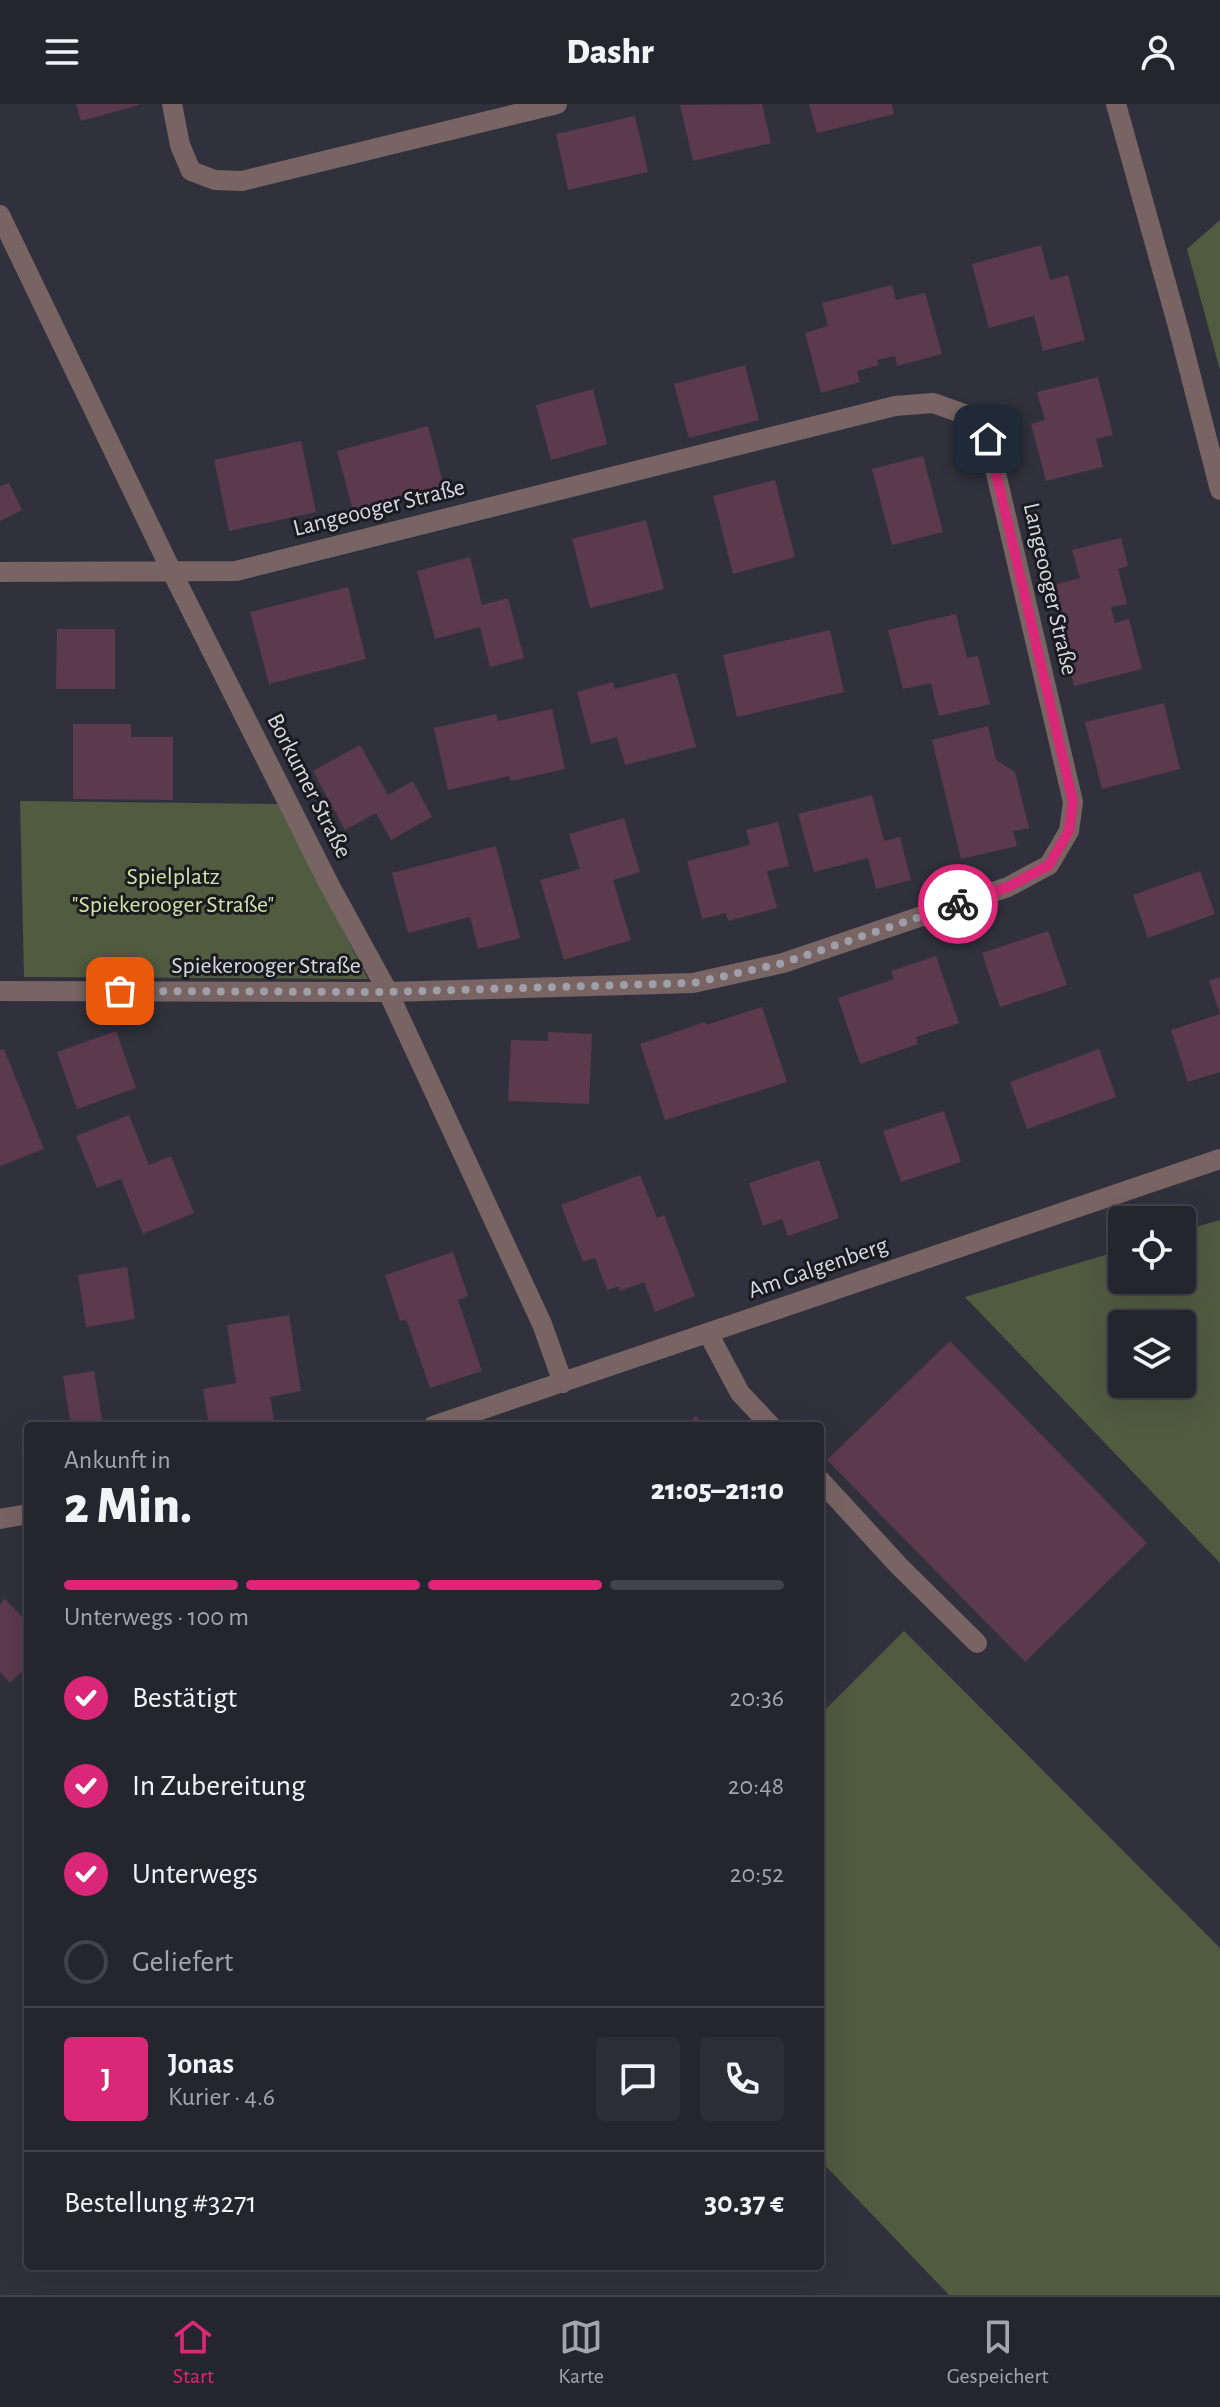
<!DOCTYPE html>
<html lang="de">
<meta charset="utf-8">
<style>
:root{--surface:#25252e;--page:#2d2d36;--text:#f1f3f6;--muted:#a3a5aa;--line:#42424a;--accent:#db2777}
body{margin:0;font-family:"Alegreya Sans",sans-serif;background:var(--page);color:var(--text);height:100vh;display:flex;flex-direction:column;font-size:30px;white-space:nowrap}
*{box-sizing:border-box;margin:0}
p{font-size:26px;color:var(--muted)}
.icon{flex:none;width:44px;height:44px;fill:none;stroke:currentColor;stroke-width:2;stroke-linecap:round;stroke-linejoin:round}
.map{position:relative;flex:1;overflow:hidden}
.drawer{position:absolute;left:24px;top:1318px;width:800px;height:848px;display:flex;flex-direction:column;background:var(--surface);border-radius:8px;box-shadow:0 8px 32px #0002,0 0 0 2px var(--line)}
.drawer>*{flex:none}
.controls{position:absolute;left:1108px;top:1102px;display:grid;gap:16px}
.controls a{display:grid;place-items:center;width:88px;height:88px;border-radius:8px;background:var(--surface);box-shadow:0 8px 32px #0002,0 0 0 2px var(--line);font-size:40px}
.pin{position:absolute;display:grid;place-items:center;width:68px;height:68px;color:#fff;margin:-34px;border-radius:16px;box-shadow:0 4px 12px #0006}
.courier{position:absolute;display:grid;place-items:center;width:80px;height:80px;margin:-40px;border:6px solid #db2777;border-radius:50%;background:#fff;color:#222;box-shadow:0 2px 10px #0007}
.overview em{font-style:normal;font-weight:800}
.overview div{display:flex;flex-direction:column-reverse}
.overview{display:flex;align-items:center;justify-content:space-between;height:136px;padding:0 40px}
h1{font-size:52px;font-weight:800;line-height:60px}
.bar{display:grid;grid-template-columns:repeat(4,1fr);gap:12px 8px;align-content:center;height:96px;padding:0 40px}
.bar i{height:10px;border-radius:6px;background:var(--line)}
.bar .current{background:var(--accent)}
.bar p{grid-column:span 4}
.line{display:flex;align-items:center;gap:20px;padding:0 40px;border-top:2px solid var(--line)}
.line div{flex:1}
.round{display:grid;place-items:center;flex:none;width:84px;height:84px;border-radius:8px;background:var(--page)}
ol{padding:0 40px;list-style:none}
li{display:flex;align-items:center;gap:24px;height:88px}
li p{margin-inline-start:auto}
li .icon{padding:8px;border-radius:50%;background:var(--accent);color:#fff;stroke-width:4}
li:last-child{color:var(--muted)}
li i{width:44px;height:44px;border:4px solid var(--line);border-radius:50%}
header{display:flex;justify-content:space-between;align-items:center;height:104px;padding:0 40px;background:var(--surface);font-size:36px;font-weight:800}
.tab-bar{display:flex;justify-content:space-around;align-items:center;height:112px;border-top:2px solid var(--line);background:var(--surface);font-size:22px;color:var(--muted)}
.tab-bar a{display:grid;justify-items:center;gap:4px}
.tab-bar .current{color:var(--accent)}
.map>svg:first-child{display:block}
</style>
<header><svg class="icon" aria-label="menu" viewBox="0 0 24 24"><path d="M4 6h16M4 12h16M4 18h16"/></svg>Dashr<svg class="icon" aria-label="person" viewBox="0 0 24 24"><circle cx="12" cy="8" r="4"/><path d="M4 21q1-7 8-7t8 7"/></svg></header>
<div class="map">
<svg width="1220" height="2191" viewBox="0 0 1220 2191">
<rect width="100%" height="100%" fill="#31313d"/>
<!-- green -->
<path fill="#515b40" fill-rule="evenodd" d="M1220 116V266L1187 145Z
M20 697 278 700 368 875 24 873Z
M1220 1116V1459L965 1193 1122 1146V1176H1182V1127ZM1182 1220V1280H1122V1220Z
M904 1527 1220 1844V2191H949L820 2056V1611Z"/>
<!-- building -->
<path fill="#5b3a4c" d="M76 0H139V1L81 17Z
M762 0 771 39 693 57 680 1Z
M809 0H892L894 10 817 29Z
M635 12 648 68 568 86 556 30Z
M1041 141 1050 176 1068 171 1085 236 1043 247 1034 212 989 224 972 160Z
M892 181 896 196 925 189 942 250 897 262 895 252 877 256 879 261 857 267 860 278 821 289 805 229 828 222 822 199Z
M745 261 759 316 689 334 674 280Z
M1098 273 1113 331 1096 335 1103 363 1046 377 1031 320 1045 316 1037 288Z
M593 285 607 340 551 356 536 301Z
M428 322 445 386 354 410 337 347Z
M301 337 316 408 229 427 214 356Z
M923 352 943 428 892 441 872 365Z
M775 376 795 453 733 470 713 392Z
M9 379 22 406 0 417V382Z
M646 416 664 485 590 504 572 435Z
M1121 434 1128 462 1118 465 1127 500 1111 503 1115 519 1129 515 1142 565 1074 582 1050 482 1080 474 1072 446Z
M470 453 482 501 508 494 524 554 490 563 480 523 435 535 417 467Z
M348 483 366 555 269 580 250 508Z
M956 510 967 554 978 552 990 600 939 612 931 579 903 585 888 526Z
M57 525H115V585H56Z
M830 526 844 588 737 613 723 551Z
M676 569 696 643 625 661 617 633 591 640 577 588 613 578 615 585Z
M1164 599 1180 665 1102 685 1085 618Z
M552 605 565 665 511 677 509 672 448 686 434 624 496 610 498 617Z
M73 620H131V633H173V696L73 695Z
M988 622 996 656 1015 668 1029 724 1013 727 1017 742 961 755 932 636Z
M360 641 388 691 413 677 432 713 391 736 376 709 345 726 313 667Z
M872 691 884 737 900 733 911 776 876 785 868 754 814 768 798 710Z
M624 714 640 768 613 776 631 836 564 856 540 776 580 765 569 730Z
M778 718 789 762 767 767 777 804 728 817 726 809 702 815 687 757 750 741 746 726Z
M496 742 520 834 478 845 470 813 408 829 392 769Z
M1200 767 1215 810 1148 834 1133 791Z
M1048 827 1067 881 1000 903 982 849Z
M936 852 959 919 916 933 918 940 860 960 838 894 894 875 891 867Z
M1220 873V968L1188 978 1171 926 1220 910 1209 877Z
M762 903 787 978 665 1016 640 940 705 918 706 921Z
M116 927 136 984 77 1005 57 948Z
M548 928 592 930 589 1000 508 997 511 936 548 937Z
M4 945 44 1045 0 1062V946Z
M1099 945 1116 993 1027 1025 1010 978Z
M944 1007 961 1058 901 1078 883 1027Z
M129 1011 149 1061 171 1052 194 1109 143 1130 121 1075 97 1084 76 1032Z
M819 1056 839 1114 788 1132 782 1115 763 1122 749 1079Z
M640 1071 657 1114 664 1111 695 1192 655 1208 644 1178 620 1187 619 1182 607 1186 595 1154 583 1158 561 1101Z
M453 1148 468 1192 458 1196 482 1267 430 1284 406 1215 400 1217 385 1171Z
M127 1163 135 1215 86 1223 78 1171Z
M289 1211 301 1287 270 1293 275 1322H209L203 1285 236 1279 227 1221Z
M950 1237 1147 1439 1025 1558 827 1356Z
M94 1267 103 1322H44L70 1316 63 1272Z
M696 1312 705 1322H685Z
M5 1495 28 1519V1562L10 1579 0 1568V1500Z"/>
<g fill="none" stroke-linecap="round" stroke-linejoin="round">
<!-- minor -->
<path stroke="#786563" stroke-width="20" d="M172 0 180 41 191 67 215 76 242 77 557 0
M1116 0 1179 226 1220 386
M0 111 171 466 330 782 388 888 542 1220 563 1279
M0 468 236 467 895 302 933 299 967 311 988 335 1073 698 1069 727 1049 761 1008 783 783 859 693 879 388 888 0 887
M708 1229 740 1289 771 1322
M433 1322 1220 1055
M820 1376 899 1462 977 1539
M0 1415 28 1410"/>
</g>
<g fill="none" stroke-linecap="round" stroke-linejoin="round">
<!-- done -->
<path stroke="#9e9fa8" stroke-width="8" stroke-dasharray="0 14.4" d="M120 887 388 888 693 879 783 859 958 800"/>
<!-- route -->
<path stroke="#db2777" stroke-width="10" d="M958 800 1008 783 1049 761 1069 727 1073 698 988 335"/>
</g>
<g text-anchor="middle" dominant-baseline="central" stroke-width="6" stroke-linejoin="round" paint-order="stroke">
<!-- street labels -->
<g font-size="24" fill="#d9dae1" stroke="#1a1a1f">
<text transform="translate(379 404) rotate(-14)">Langeooger Straße</text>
<text transform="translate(1050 485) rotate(77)">Langeooger Straße</text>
<text transform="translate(309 682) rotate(63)">Borkumer Straße</text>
<text x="266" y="862">Spiekerooger Straße</text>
<text transform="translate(818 1164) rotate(-19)">Am Galgenberg</text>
</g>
<!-- park labels -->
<g font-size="24" fill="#cfe5a7" stroke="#1a1a1f">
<text x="173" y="773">Spielplatz<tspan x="173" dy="28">"Spiekerooger Straße"</tspan></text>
</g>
</g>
</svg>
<div class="controls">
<a><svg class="icon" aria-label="locate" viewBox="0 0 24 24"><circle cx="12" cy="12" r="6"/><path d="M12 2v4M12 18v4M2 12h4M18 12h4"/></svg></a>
<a><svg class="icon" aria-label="layers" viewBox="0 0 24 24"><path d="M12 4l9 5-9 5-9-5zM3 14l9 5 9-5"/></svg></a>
</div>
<div class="pin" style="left:120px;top:887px;background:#ea580c"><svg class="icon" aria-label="bag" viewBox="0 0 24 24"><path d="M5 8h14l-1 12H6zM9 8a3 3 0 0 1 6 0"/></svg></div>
<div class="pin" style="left:988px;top:335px;background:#1f2937"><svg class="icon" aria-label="home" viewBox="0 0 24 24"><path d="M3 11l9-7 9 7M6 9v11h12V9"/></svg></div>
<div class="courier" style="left:958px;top:800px"><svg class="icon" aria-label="bike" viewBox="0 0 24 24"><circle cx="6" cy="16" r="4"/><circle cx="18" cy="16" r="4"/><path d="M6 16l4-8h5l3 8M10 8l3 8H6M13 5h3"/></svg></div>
<section class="drawer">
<div class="overview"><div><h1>2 Min.</h1><p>Ankunft in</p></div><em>21:05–21:10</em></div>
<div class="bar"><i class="current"></i><i class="current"></i><i class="current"></i><i></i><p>Unterwegs · 100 m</p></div>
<ol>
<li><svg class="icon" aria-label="check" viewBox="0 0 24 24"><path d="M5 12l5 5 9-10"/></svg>Bestätigt<p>20:36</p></li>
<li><svg class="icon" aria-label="check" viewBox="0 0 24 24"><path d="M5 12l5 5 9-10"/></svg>In Zubereitung<p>20:48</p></li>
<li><svg class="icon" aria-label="check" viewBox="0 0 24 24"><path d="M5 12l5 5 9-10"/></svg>Unterwegs<p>20:52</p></li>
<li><i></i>Geliefert</li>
</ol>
<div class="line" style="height:144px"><b class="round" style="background:var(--accent);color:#fff">J</b><div><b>Jonas</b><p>Kurier · 4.6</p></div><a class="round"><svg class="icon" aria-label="chat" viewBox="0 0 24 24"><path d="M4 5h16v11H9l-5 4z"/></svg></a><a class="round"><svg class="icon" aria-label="phone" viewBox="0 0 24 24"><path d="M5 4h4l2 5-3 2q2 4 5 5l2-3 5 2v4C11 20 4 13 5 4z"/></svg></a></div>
<div class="line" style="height:104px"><div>Bestellung #3271</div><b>30.37 €</b></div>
</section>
</div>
<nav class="tab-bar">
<a class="current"><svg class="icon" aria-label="home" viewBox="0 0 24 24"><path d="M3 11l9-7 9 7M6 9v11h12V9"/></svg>Start</a>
<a><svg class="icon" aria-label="map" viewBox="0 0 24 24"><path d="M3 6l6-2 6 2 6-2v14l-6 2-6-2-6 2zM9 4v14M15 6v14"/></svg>Karte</a>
<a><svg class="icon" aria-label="saved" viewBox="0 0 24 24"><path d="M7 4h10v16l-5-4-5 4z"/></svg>Gespeichert</a>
</nav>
